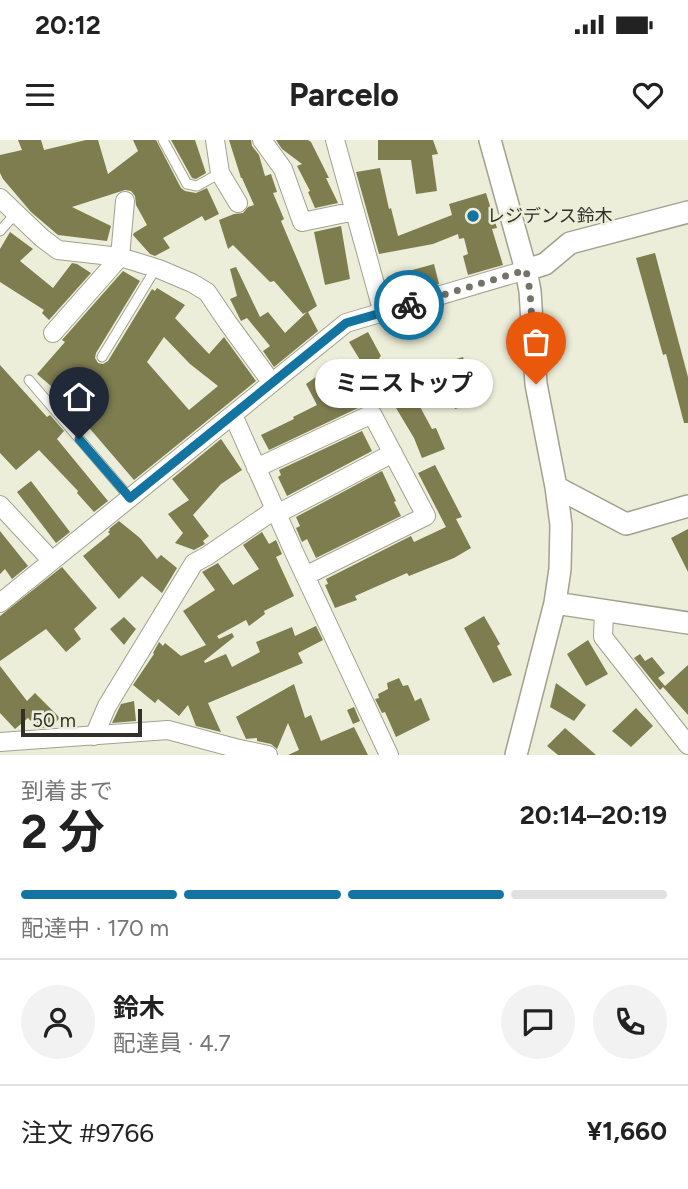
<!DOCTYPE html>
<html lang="ja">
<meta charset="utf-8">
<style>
:root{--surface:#fff;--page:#f2f2f2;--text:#222;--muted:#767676;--line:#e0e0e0;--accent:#1474a1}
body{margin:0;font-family:Figtree,"Noto Sans JP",sans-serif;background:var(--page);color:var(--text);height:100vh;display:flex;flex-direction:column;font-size:26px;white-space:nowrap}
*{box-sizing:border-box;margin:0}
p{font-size:23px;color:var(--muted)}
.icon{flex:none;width:38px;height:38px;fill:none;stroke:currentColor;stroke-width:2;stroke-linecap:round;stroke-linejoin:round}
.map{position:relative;height:615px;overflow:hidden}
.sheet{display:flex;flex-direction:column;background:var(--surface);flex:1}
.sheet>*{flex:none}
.scale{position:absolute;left:21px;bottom:18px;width:121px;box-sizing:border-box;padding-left:7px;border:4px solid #313129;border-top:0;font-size:19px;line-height:24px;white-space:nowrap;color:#313129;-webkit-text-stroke:5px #edeed9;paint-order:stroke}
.pin{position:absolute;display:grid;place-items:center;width:60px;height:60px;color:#fff;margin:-72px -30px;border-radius:50% 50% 50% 0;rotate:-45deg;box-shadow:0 0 7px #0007}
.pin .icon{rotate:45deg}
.courier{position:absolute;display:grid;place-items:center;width:70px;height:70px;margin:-35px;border:5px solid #1474a1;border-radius:50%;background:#fff;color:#222;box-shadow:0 2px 9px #0007}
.bubble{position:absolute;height:49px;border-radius:24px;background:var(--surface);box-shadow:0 2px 5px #0004;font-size:23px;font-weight:700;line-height:49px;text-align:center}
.overview em{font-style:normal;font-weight:700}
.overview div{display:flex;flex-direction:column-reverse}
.overview{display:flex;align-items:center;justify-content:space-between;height:119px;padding:0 21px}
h1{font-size:46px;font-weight:700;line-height:52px}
.bar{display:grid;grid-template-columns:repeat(4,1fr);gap:10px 7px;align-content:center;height:84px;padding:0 21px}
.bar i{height:9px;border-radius:5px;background:var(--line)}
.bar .active{background:var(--accent)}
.bar p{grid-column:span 4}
.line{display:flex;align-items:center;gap:18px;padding:0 21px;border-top:2px solid var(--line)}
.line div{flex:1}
.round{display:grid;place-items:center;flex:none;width:74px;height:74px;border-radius:37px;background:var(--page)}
.status{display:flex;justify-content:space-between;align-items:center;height:49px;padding:0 35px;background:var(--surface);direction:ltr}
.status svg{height:19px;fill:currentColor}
header{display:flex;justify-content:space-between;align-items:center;height:91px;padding:0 21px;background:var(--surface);font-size:32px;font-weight:700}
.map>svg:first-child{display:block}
</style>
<div class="status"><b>20:12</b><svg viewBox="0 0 49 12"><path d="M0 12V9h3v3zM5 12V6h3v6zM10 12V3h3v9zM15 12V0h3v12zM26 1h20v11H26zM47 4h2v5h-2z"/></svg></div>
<header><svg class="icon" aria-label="menu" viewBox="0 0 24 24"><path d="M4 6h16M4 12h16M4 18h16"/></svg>Parcelo<svg class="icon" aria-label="heart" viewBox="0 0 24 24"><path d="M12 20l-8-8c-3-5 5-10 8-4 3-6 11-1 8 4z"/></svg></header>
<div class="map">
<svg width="688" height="615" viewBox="0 0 688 615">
<rect width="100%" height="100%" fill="#edeed9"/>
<!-- building -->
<path fill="#7e7d50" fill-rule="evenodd" d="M18 0H41L44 10 86 0H98L108 34 138 11 133 0H156L181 48 185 51 196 53 207 48 219 74 205 81 202 76 163 98 170 108 155 116 150 114 133 95 134 93 147 85 136 65 135 56 131 51 125 50 72 67 111 86 107 101 58 95 31 72 3 39 0 33V15L22 10Z
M171 0H195L206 33 196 39 192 38Z
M229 0H251L252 6 259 15 265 36 271 34 277 52 273 53 284 79 281 81 317 166 308 172 318 191 274 227 263 211 270 206 247 178 241 181 230 159 237 156 230 129 236 127 260 177 268 172 285 193 307 172 303 174 274 141 270 142 233 105 228 109 219 80 234 74 243 73 248 67 254 65 242 38H241Z
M276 0H308L311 2 329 38H326L338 63 315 68 308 52 310 51 297 26 302 24 282 9Z
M378 0H433L438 14 432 15 437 51 416 54 411 20H378Z
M380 28 389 69 391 68 398 96 452 75 449 64 486 53 497 88 492 89 503 125 468 135 463 116 468 114 464 98 459 99 458 94 433 104 379 114 356 32Z
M341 86 350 139 325 145 314 92Z
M10 92 33 109 20 121 53 148 72 123 77 124 91 133 49 180 42 173 44 170 0 142V109Z
M655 113 688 237V283H684L666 214 663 215 636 118Z
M434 124 439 144 393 157 387 137Z
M123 131 140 141 96 213 95 218 98 223 103 224 108 221 152 149 155 151 157 148 185 165 175 178 209 214 224 197 256 241 134 340 85 283 79 288 60 265 66 259 37 234 65 202 62 200ZM164 197 190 224 218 246 189 270 147 222Z
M368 192 381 216 379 218 397 244 405 239 432 289 436 288 445 309 422 318 414 298 384 248 379 251 349 202Z
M463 217 477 262 455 269 440 224Z
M0 225 47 277 50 275 64 291 57 299 108 361 94 372 77 353 78 351 39 310 16 330 0 313Z
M323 232 336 257 348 250 358 268 269 310 261 295 294 279 293 277 317 265 306 244Z
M362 291 372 311 287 356 278 337 281 335 279 330Z
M221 299 242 330 221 344 193 375 209 396 203 401 205 404 194 410 175 403 183 393 168 374 189 360 172 339Z
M435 325 462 377 456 379 471 408 454 418 409 436 407 433 355 456 357 460 335 468 325 445 328 444 326 439 411 396 414 402 446 387 418 333Z
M382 331 396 361 394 362 401 376 316 418 307 399 302 402 296 388 300 386 296 377Z
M31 341 70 392 56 403 17 352Z
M119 381 140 398 157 419 161 415 177 428 162 453 142 436 119 459 83 416 110 394 108 392 110 390 109 389Z
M688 389V432L671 398Z
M0 391 28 426 12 439 5 429 0 434Z
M262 392 269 404 276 400 282 414 276 417 294 456 264 471 265 474 249 486 246 480 217 496 219 499 232 493 234 497 204 521 205 523 226 514 232 527 260 512 256 502 292 487 295 496 316 486 323 500 298 513 303 523 208 563 221 592 196 586 188 565 179 576 158 559 155 563 133 545 154 514 153 513 159 502 163 506 165 503 181 516 206 505 183 471 215 450 202 432 218 423 233 445 259 429 243 405Z
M62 427 97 468 74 489 81 499 66 512 46 489 0 521V476Z
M484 476 500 504 497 506 512 535 493 543 464 488Z
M124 477 136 489 124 505 110 489Z
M588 500 608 534 586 546 567 514Z
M640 514 645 521 652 517 665 533 658 538 665 546 688 525V575L663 547 660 550 634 518Z
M0 526 27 561 35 553 60 578 51 587 38 588 28 578 15 589 0 573Z
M399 538 403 546 408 545 415 561 421 558 430 580 396 597 385 572 382 573 375 559 379 558 378 554 388 549 387 543Z
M556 543 586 565 574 581 550 567Z
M294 544 305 578 311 575 321 601 354 587 368 615H288L299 610 288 583 277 609 271 604 257 601V598L246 599 236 577Z
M134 561 136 581 112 583 121 564Z
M354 567 360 581 353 584 347 570Z
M636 568 653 586 631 607 612 591Z
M565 588 596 615H558L547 606Z"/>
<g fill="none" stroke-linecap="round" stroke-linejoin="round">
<!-- service casing -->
<g stroke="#a1a18e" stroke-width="11">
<path id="service" d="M163 0 187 44 197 46 220 33
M0 91 16 73
M102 217 156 128
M29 240 130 358"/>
</g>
<!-- minor casing -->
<g stroke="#a1a18e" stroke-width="20">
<path id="minor" d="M215 0 220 33 238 63
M262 0 283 29 302 82 355 71
M335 0 383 173
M0 58 42 98 58 110 120 117 159 129 192 143 207 152 228 183 272 243
M53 193 120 117 125 61
M233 275 294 412 389 615
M256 328 372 274 426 376 305 436
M0 365 52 421
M277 374 393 313
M0 463 346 183 526 130
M604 471 603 497 688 605
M94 596 107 566 194 423 207 416 267 375 274 368
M0 602 168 590 235 608 268 615"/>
</g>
<!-- tertiary casing -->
<g stroke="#a1a18e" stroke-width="24">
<path id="tertiary" d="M490 0 526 130 530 151 536 244 556 347 561 385 560 429 555 463 516 615
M526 130 545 124 570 103 688 72
M556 347 626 384 688 366
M555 463 688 483"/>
</g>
<!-- service -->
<use href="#service" stroke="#fff" stroke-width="9"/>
<!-- minor -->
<use href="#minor" stroke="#fff" stroke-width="18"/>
<!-- tertiary -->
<use href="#tertiary" stroke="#fff" stroke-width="21"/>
</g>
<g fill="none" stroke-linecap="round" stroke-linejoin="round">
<!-- done -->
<path stroke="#737367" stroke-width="7" stroke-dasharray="0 12.6" d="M409 165 526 130 530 151 536 244"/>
<!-- route -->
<path stroke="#1474a1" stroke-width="9" d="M79 299 130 358 346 183 409 165"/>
</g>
<!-- markers -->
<circle fill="#1474a1" stroke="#edeed9" stroke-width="2.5" cx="473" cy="76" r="7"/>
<g text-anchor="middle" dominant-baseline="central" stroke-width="5" stroke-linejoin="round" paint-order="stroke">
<!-- poi labels -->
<g font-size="18" fill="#313129" stroke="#edeed9" text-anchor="start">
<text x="487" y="76">レジデンス鈴木</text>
</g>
</g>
</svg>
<div class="scale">50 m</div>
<div class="pin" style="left:536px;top:244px;background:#ea580c"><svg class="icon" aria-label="bag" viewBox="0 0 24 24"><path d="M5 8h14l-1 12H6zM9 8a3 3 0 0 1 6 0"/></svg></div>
<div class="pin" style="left:79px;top:299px;background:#1f2937"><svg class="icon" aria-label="home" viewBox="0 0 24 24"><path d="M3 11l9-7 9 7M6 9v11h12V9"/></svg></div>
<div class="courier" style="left:409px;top:165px"><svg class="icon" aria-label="bike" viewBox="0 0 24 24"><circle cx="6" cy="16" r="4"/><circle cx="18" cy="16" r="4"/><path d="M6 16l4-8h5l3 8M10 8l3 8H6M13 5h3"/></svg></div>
<div class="bubble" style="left:315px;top:219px;width:178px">ミニストップ</div>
</div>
<section class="sheet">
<div class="overview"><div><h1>2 分</h1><p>到着まで</p></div><em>20:14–20:19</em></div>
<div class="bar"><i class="active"></i><i class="active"></i><i class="active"></i><i></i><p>配達中 · 170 m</p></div>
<div class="line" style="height:126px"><a class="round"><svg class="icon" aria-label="person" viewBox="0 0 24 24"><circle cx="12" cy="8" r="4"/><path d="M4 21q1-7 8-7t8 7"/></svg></a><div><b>鈴木</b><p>配達員 · 4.7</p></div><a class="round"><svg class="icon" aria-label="chat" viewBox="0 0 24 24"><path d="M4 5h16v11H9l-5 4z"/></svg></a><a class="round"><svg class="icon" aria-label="phone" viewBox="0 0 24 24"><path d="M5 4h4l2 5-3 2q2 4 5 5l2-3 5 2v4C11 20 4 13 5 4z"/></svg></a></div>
<div class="line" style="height:91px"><div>注文 #9766</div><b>¥1,660</b></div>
</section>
